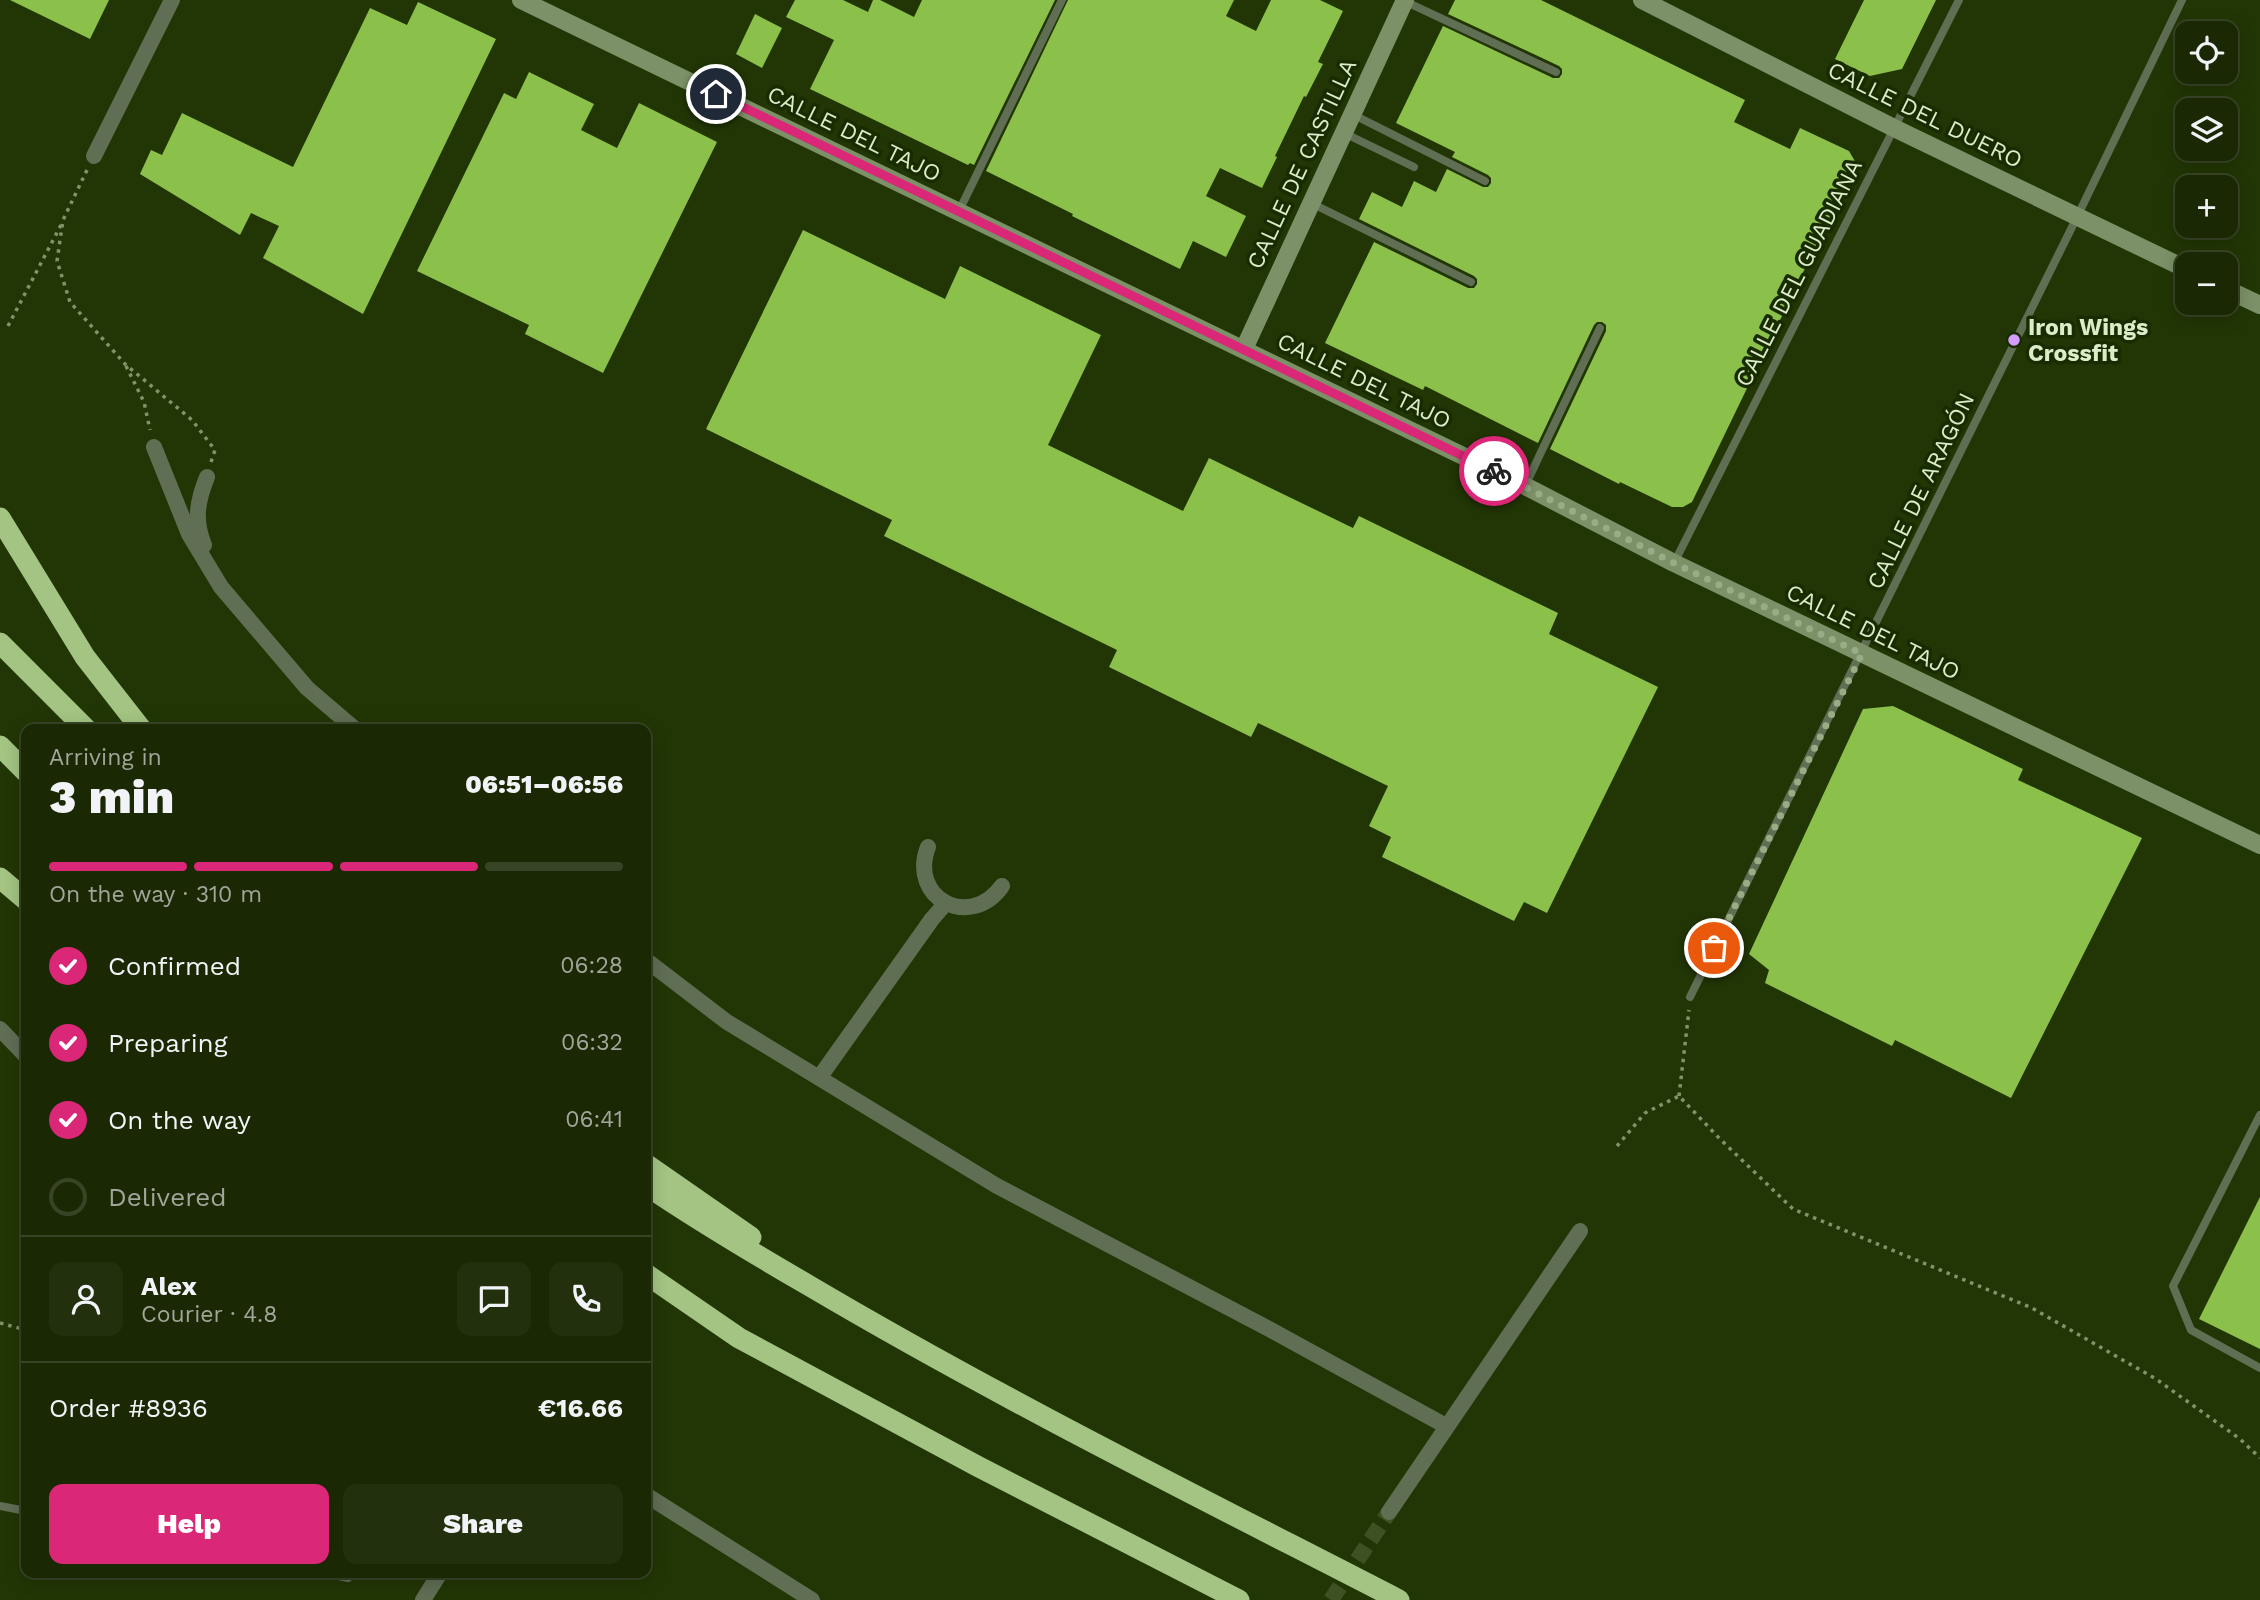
<!DOCTYPE html>
<meta charset="utf-8">
<style>
:root{--surface:#1a2804;--page:#23300e;--text:#f1f3f6;--muted:#9fa69a;--line:#384426;--accent:#db2777}
body{margin:0;font-family:"Work Sans",sans-serif;background:var(--page);color:var(--text);height:100vh;display:flex;flex-direction:column;font-size:26px;white-space:nowrap}
*{box-sizing:border-box;margin:0}
p{font-size:23px;color:var(--muted)}
.icon{flex:none;width:38px;height:38px;fill:none;stroke:currentColor;stroke-width:2;stroke-linecap:round;stroke-linejoin:round}
.map{position:relative;flex:1;overflow:hidden}
.details{position:absolute;left:21px;top:724px;width:630px;height:854px;display:flex;flex-direction:column;background:var(--surface);border-radius:14px;box-shadow:0 4px 18px #0003,0 0 0 2px var(--line)}
.details>*{flex:none}
.fabs{position:absolute;left:2175px;top:21px;display:grid;gap:14px}
.fabs a{display:grid;place-items:center;width:63px;height:63px;border-radius:14px;background:var(--surface);box-shadow:0 4px 18px #0003,0 0 0 2px var(--line);font-size:35px}
.pin{position:absolute;display:grid;place-items:center;width:60px;height:60px;color:#fff;margin:-30px;border:4px solid #fff;border-radius:50%;box-shadow:0 2px 7px #0007}
.courier{position:absolute;display:grid;place-items:center;width:70px;height:70px;margin:-35px;border:5px solid #db2777;border-radius:50%;background:#fff;color:#222;box-shadow:0 2px 9px #0007}
.overview em{font-style:normal;font-weight:800}
.overview div{display:flex;flex-direction:column-reverse}
.overview{display:flex;align-items:center;justify-content:space-between;height:119px;padding:0 28px}
h1{font-size:46px;font-weight:800;line-height:52px}
.bar{display:grid;grid-template-columns:repeat(4,1fr);gap:10px 7px;align-content:center;height:84px;padding:0 28px}
.bar i{height:9px;border-radius:5px;background:var(--line)}
.bar .active{background:var(--accent)}
.bar p{grid-column:span 4}
.line{display:flex;align-items:center;gap:18px;padding:0 28px;border-top:2px solid var(--line)}
.line div{flex:1}
.round{display:grid;place-items:center;flex:none;width:74px;height:74px;border-radius:14px;background:var(--page)}
ol{padding:0 28px;list-style:none}
li{display:flex;align-items:center;gap:21px;height:77px}
li p{margin-inline-start:auto}
li .icon{padding:7px;border-radius:50%;background:var(--accent);color:#fff;stroke-width:4}
li:last-child{color:var(--muted)}
li i{width:38px;height:38px;border:4px solid var(--line);border-radius:50%}
.action{display:flex;gap:14px;margin-top:auto;padding:14px 28px}
.action a{flex:1;height:80px;border-radius:14px;background:var(--accent);color:#fff;font-size:28px;font-weight:800;line-height:80px;text-align:center}
.action a+a{background:var(--page);color:var(--text)}
.map>svg:first-child{display:block}
</style>
<div class="map">
<svg width="2260" height="1600" viewBox="0 0 2260 1600">
<rect width="100%" height="100%" fill="#223605"/>
<!-- building -->
<path fill="#8bc14b" d="M10 0H109L90 39Z
M795 0H843L868 12 873 0H880L914 17 922 0H1055L974 165 970 163 968 165 810 89 834 40 786 17Z
M1068 0H1234L1226 16 1256 31 1271 0H1320L1343 11 1318 62 1323 64 1306 97 1304 96 1275 156 1277 157 1262 188 1220 168 1206 196 1246 216 1226 257 1193 241 1180 269 1072 216 1073 214 986 171Z
M1455 0H1541L1745 100 1734 122 1790 149 1800 128 1849 151 1856 163 1692 502 1683 507H1672L1620 482 1619 484 1550 449 1606 331V325L1602 322H1597L1594 325 1538 443 1425 386 1423 390 1325 343 1374 242 1468 288H1474L1477 284V279L1474 276 1359 219 1372 192 1402 207 1414 181 1436 192 1447 169 1483 187H1488L1491 183V178L1488 175 1452 157 1455 152 1396 123 1443 26 1553 78H1559L1562 74V69L1559 66 1448 14Z
M1864 0H1936L1902 69 1870 76 1835 59Z
M418 2 496 39 363 314 263 258 279 226 251 213 240 235 140 174 151 150 162 155 182 113 293 167 370 8 407 25Z
M755 14 782 28 762 68 736 54Z
M529 72 594 104 581 130 617 148 639 103 717 142 603 373 525 334 529 325 417 271 504 93 516 99Z
M803 230 945 299 960 266 1101 335 1048 445 1183 511 1209 458 1353 528 1359 516 1558 613 1549 634 1658 687 1547 913 1524 902 1514 921 1382 857 1391 837 1369 826 1388 786 1258 723 1251 737 1109 667 1117 650 884 536 892 520 706 429Z
M1893 706 2023 769 2018 780 2142 838 2011 1098 1895 1040 1892 1046 1765 983 1769 970 1749 954 1863 709Z
M2260 1197V1349L2199 1319Z"/>
<g fill="none" stroke-linecap="round" stroke-linejoin="round">
<!-- street-tunnel -->
<path stroke="#3e5123" stroke-width="16" stroke-dasharray="16 8" stroke-linecap="butt" d="M1331 1600 1389 1512"/>
<!-- path -->
<path stroke="#80936a" stroke-width="3.5" stroke-dasharray="3.5 5" stroke-linecap="butt" d="M87 170 63 220 57 261 70 302 125 364 192 420 215 450 211 462
M8 326 61 225
M126 366 144 402 150 430
M1679 1096 1689 1010
M1617 1146 1645 1113 1679 1096 1720 1139 1793 1209 2032 1308 2156 1379 2240 1439 2260 1458
M0 1323 26 1330"/>
<!-- lane -->
<path stroke="#606e54" stroke-width="8" d="M1404 1 1556 72
M1352 114 1485 181
M1344 133 1414 167
M1311 203 1471 282
M959 211 1062 0
M1525 486 1600 328
M1674 563 1959 0
M1690 997 2077 217 2182 0
M2260 1115 2173 1286 2191 1330 2260 1368
M0 1506 26 1511
M325 1573 348 1578"/>
<!-- street -->
<path stroke="#606e54" stroke-width="16" d="M94 156 172 0
M154 447 189 534 221 587 307 688 356 730
M204 545C194 520 197 502 207 477
M928 847C908 898 970 931 1002 886
M646 960 727 1022 997 1186 1271 1330 1446 1426
M0 1029 26 1056
M819 1078 932 919 946 903
M646 1495 812 1600
M1389 1512 1580 1231
M423 1600 440 1573"/>
<!-- secondary -->
<path stroke="#7c9167" stroke-width="18" d="M521 0 1525 486 1674 563 2260 845
M1642 0 1894 128 2188 270
M2226 289 2260 305
M1244 349 1405 0"/>
<!-- highway -->
<path stroke="#a3c483" stroke-width="21" d="M0 518 85 657 142 730
M0 643 87 730
M0 746 26 772
M0 878 26 900
M646 1164 751 1237
M646 1185C699 1221 753 1253 808 1285 1001 1399 1201 1498 1399 1600
M646 1274 739 1338 979 1467 1239 1600"/>
</g>
<g fill="none" stroke-linecap="round" stroke-linejoin="round">
<!-- done -->
<path stroke="#9aac86" stroke-width="7" stroke-dasharray="0 12.6" d="M1494 471 1674 563 1862 654 1714 948"/>
<!-- route -->
<path stroke="#db2777" stroke-width="9" d="M716 94 1494 471"/>
</g>
<!-- markers -->
<circle fill="#d49cfc" stroke="#182c00" stroke-width="2.5" cx="2014" cy="340" r="7"/>
<g text-anchor="middle" dominant-baseline="central" stroke-width="7" stroke-linejoin="round" paint-order="stroke">
<!-- street labels -->
<g font-size="23" fill="#dbeccb" stroke="#182c00">
<text transform="translate(1925 115) rotate(26)">CALLE DEL DUERO</text>
<text transform="translate(854 134) rotate(26)">CALLE DEL TAJO</text>
<text transform="translate(1302 164) rotate(-65)">CALLE DE CASTILLA</text>
<text transform="translate(1799 273) rotate(-63)">CALLE DEL GUADIANA</text>
<text transform="translate(1364 381) rotate(26)">CALLE DEL TAJO</text>
<text transform="translate(1921 491) rotate(-64)">CALLE DE ARAGÓN</text>
<text transform="translate(1873 632) rotate(26)">CALLE DEL TAJO</text>
</g>
<!-- poi labels -->
<g font-size="23" font-weight="bold" fill="#dbeccb" stroke="#182c00" text-anchor="start">
<text x="2028" y="327">Iron Wings<tspan x="2028" dy="26">Crossfit</tspan></text>
</g>
</g>
</svg>
<div class="fabs">
<a><svg class="icon" aria-label="locate" viewBox="0 0 24 24"><circle cx="12" cy="12" r="6"/><path d="M12 2v4M12 18v4M2 12h4M18 12h4"/></svg></a>
<a><svg class="icon" aria-label="layers" viewBox="0 0 24 24"><path d="M12 4l9 5-9 5-9-5zM3 14l9 5 9-5"/></svg></a>
<a>+</a>
<a>−</a>
</div>
<div class="pin" style="left:1714px;top:948px;background:#ea580c"><svg class="icon" aria-label="bag" viewBox="0 0 24 24"><path d="M5 8h14l-1 12H6zM9 8a3 3 0 0 1 6 0"/></svg></div>
<div class="pin" style="left:716px;top:94px;background:#1f2937"><svg class="icon" aria-label="home" viewBox="0 0 24 24"><path d="M3 11l9-7 9 7M6 9v11h12V9"/></svg></div>
<div class="courier" style="left:1494px;top:471px"><svg class="icon" aria-label="bike" viewBox="0 0 24 24"><circle cx="6" cy="16" r="4"/><circle cx="18" cy="16" r="4"/><path d="M6 16l4-8h5l3 8M10 8l3 8H6M13 5h3"/></svg></div>
<section class="details">
<div class="overview"><div><h1>3 min</h1><p>Arriving in</p></div><em>06:51–06:56</em></div>
<div class="bar"><i class="active"></i><i class="active"></i><i class="active"></i><i></i><p>On the way · 310 m</p></div>
<ol>
<li><svg class="icon" aria-label="check" viewBox="0 0 24 24"><path d="M5 12l5 5 9-10"/></svg>Confirmed<p>06:28</p></li>
<li><svg class="icon" aria-label="check" viewBox="0 0 24 24"><path d="M5 12l5 5 9-10"/></svg>Preparing<p>06:32</p></li>
<li><svg class="icon" aria-label="check" viewBox="0 0 24 24"><path d="M5 12l5 5 9-10"/></svg>On the way<p>06:41</p></li>
<li><i></i>Delivered</li>
</ol>
<div class="line" style="height:126px"><a class="round"><svg class="icon" aria-label="person" viewBox="0 0 24 24"><circle cx="12" cy="8" r="4"/><path d="M4 21q1-7 8-7t8 7"/></svg></a><div><b>Alex</b><p>Courier · 4.8</p></div><a class="round"><svg class="icon" aria-label="chat" viewBox="0 0 24 24"><path d="M4 5h16v11H9l-5 4z"/></svg></a><a class="round"><svg class="icon" aria-label="phone" viewBox="0 0 24 24"><path d="M5 4h4l2 5-3 2q2 4 5 5l2-3 5 2v4C11 20 4 13 5 4z"/></svg></a></div>
<div class="line" style="height:91px"><div>Order #8936</div><b>€16.66</b></div>
<div class="action"><a>Help</a><a>Share</a></div>
</section>
</div>
